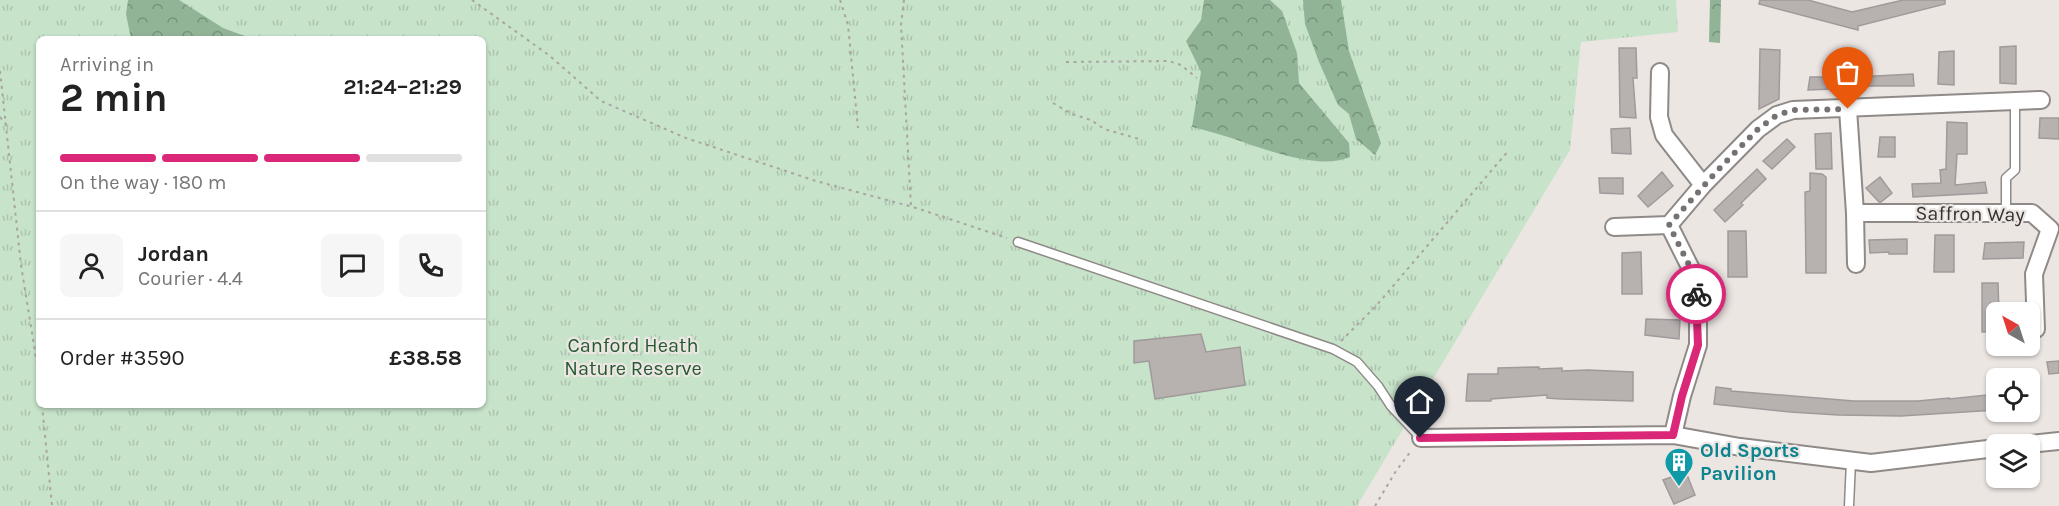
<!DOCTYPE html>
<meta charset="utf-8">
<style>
:root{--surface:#fff;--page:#f6f6f6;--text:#222;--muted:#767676;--line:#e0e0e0;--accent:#db2777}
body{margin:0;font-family:Karla,sans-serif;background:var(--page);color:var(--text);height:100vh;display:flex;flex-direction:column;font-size:22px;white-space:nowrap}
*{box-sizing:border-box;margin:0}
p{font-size:20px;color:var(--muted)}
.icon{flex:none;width:33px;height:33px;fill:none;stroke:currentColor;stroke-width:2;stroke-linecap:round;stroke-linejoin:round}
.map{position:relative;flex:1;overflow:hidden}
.sheet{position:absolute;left:36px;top:36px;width:450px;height:372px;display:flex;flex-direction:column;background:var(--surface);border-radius:9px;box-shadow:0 2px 4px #0004}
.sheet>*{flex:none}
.needle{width:39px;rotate:321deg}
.controls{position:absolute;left:1986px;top:302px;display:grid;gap:12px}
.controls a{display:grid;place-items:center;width:54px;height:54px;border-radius:9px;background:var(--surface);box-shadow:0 2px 4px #0004;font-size:30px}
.pin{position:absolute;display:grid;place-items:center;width:51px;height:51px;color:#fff;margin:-62px -26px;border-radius:50% 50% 50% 0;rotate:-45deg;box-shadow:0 0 6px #0007}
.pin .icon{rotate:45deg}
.courier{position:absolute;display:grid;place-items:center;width:60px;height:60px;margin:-30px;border:4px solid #db2777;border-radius:50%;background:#fff;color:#222;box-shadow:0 2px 8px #0007}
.overview em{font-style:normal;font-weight:700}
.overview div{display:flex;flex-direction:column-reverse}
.overview{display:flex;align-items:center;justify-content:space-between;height:102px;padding:0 24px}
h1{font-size:39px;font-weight:700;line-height:45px}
.bar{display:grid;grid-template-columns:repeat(4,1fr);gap:9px 6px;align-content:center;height:72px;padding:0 24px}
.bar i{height:8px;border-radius:4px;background:var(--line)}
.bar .on{background:var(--accent)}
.bar p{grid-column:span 4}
.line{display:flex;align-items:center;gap:15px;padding:0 24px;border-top:2px solid var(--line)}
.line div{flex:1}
.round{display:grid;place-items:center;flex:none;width:63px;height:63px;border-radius:9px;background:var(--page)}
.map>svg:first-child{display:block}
</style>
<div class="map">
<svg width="2059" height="506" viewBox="0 0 2059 506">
<defs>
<pattern id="grass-tufts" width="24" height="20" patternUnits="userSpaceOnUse" patternTransform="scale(1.5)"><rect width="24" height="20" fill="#c7e3ca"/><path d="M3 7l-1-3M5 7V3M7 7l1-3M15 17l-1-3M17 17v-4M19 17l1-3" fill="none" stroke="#acc3ae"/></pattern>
<pattern id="forest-crowns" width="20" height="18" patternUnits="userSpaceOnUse" patternTransform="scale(1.5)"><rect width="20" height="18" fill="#91b396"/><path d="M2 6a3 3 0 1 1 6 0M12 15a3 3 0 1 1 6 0" fill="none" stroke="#77927b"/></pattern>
</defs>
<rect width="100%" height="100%" fill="#ece6e3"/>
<!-- grass -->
<path fill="url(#grass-tufts)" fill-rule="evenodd" d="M0 0H1676L1678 32 1581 42 1570 150 1357 506H0ZM39 39H483V405H39Z"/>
<!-- forest -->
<path fill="url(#forest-crowns)" d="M128 0H179L223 28 253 39H131L126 14Z
M1204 0H1270L1282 11 1297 53 1299 83 1349 143 1350 157C1317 171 1262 148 1228 137 1216 133 1204 130 1192 127L1201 72 1186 41 1201 20Z
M1303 0H1341L1349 51 1381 143 1375 155 1356 139 1349 114 1338 105 1319 62 1305 24Z
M1710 0H1721L1720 43 1709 42Z"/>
<!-- building -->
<path fill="#b7b1b0" stroke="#a09a9a" stroke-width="1.5" d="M1760 0H1808L1852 12 1903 0H1945V4L1858 26V30L1759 4Z
M2016 46V84L2000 83V47Z
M1619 48H1636L1637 78H1633L1636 118 1620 117Z
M1760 49 1780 50 1779 99 1759 109Z
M1954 51V85L1938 84 1939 52Z
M1913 74 1914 86H1858L1857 77Z
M1810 77H1857V88L1808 90Z
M2040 118H2059V139L2039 138Z
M1947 122 1967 123V154H1957L1955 185 1985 182 1987 193 1913 197 1912 184 1941 183 1940 170 1946 169Z
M1630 128 1631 154 1612 153 1611 129Z
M1831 133 1832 169H1816L1815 134Z
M1880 137H1895V157H1878Z
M1787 139 1795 147 1772 169 1763 161Z
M1757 169 1766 179 1741 203 1743 205 1725 222 1714 210Z
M1662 172 1673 186 1648 207 1638 196Z
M1810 173 1822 174 1826 177V273H1806L1805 192 1810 191Z
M1880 177 1892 193 1881 202H1879L1866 188Z
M1599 178H1623V194L1600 193Z
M1728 231H1746L1747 277H1728Z
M1935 235H1954V272H1934Z
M1907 239V254H1889V252L1870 253 1869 240Z
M2024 242 2023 258 1983 259 1985 243Z
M1641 252 1642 294H1622V253Z
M1982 283H1998L1999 312H1996V331L1982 332Z
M1646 319 1680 320 1679 339 1645 335Z
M1201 334 1206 352 1240 347 1245 385 1155 399 1149 361 1134 363V341Z
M2059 361V373L2049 374 2047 362Z
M1539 367V369L1562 368V371L1588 370 1633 372V401L1561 399 1547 398V395L1491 399V401H1466L1468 374H1498V368Z
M1716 387 1731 389V391L1854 401H1918L1949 398V399L1996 394V410L1901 416 1838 415 1790 412 1714 404Z
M1686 472 1695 495 1674 504 1663 480Z"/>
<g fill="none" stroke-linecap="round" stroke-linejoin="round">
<!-- lane casing -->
<g stroke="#8f8a87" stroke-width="11">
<path id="lane" d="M2006 213V178L2015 170V101
M1018 242 1333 349 1357 362 1378 386 1391 406 1421 438
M1849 506 1851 461"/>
</g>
<!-- street casing -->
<g stroke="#8f8a87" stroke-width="20">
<path id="street" d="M1660 72 1659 117 1664 135 1703 185
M1848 109 1855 213 1856 264
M1855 213H2032L2050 229 2034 274 2036 329
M1669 225 1695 277 1698 306V345L1682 396 1673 435
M1614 227 1669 225 1703 185 1758 129 1777 115 1793 110 2041 100
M1421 438 1673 435 1740 447 1871 463 1996 448
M2030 444 2059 441"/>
</g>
<!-- path -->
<path stroke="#a9a5a3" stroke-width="2" stroke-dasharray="3 4.5" stroke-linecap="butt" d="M472 0 550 56 601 101 686 138 816 181 913 207 1007 238
M840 0 848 25 858 128
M904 0 901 25 911 206
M1066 62 1169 61 1181 65 1197 78
M0 71 21 265 39 376
M1053 103 1072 114 1091 120 1104 129 1139 139
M0 117 6 124
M1341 341 1376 306 1509 150
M42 405 52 506
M1375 506 1396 471 1411 451"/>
<!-- lane -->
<use href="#lane" stroke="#fff" stroke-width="8"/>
<!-- street -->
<use href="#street" stroke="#fff" stroke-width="16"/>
</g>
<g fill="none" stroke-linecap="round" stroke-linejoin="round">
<!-- done -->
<path stroke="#767271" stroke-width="6" stroke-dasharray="0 10.8" d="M1696 294 1695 277 1669 225 1717 171 1758 129 1777 115 1793 110 1848 109"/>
<!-- route -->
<path stroke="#db2777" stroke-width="8" d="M1420 438 1673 435 1682 396 1698 345 1696 294"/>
</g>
<!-- icons -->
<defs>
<g id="building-pin" transform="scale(1.5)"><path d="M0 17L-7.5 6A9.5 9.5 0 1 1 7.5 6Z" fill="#0f9aa8" stroke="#ece6e3"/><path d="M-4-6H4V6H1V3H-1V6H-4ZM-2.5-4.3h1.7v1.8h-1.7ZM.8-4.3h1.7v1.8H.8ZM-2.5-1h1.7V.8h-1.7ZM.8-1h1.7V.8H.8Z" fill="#fff"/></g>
</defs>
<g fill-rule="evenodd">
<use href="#building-pin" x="1679" y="462"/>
</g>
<g text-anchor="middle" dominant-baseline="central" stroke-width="4.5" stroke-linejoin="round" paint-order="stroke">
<!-- street labels -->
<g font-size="20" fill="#363433" stroke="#ece6e3">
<text transform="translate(1970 214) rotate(1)">Saffron Way</text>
</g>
<!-- park labels -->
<g font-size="20" fill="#255a32" stroke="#ece6e3">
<text x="633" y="345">Canford Heath<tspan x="633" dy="23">Nature Reserve</tspan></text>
</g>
<!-- culture labels -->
<g font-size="20" font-weight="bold" fill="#0d838f" stroke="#ece6e3" text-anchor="start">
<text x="1700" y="450">Old Sports<tspan x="1700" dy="23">Pavilion</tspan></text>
</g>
</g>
</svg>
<div class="controls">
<a><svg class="needle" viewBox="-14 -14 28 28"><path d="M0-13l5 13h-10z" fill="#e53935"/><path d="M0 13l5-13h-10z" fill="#767676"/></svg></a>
<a><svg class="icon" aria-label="locate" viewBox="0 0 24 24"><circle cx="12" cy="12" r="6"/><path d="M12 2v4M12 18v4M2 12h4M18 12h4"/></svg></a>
<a><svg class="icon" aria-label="layers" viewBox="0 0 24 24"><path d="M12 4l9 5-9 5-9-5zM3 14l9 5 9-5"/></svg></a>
</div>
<div class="pin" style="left:1848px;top:109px;background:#ea580c"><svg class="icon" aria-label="bag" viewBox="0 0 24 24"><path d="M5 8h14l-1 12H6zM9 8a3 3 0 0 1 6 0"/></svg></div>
<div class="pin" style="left:1420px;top:438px;background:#1f2937"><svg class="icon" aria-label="home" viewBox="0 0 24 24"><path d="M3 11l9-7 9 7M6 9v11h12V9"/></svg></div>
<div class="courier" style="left:1696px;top:294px"><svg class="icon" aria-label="bike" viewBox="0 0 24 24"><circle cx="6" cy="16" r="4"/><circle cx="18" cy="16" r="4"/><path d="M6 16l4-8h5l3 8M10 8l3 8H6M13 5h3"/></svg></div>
<section class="sheet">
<div class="overview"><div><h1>2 min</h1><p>Arriving in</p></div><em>21:24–21:29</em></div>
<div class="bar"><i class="on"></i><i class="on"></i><i class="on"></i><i></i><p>On the way · 180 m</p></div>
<div class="line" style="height:108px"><a class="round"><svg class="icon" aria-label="person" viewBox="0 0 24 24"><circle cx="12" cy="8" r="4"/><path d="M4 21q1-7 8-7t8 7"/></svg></a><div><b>Jordan</b><p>Courier · 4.4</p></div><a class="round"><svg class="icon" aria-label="chat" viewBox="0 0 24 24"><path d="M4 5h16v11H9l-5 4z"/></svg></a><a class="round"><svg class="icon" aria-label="phone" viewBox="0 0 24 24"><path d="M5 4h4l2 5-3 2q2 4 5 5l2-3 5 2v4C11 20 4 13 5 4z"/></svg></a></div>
<div class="line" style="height:78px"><div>Order #3590</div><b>£38.58</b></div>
</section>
</div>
